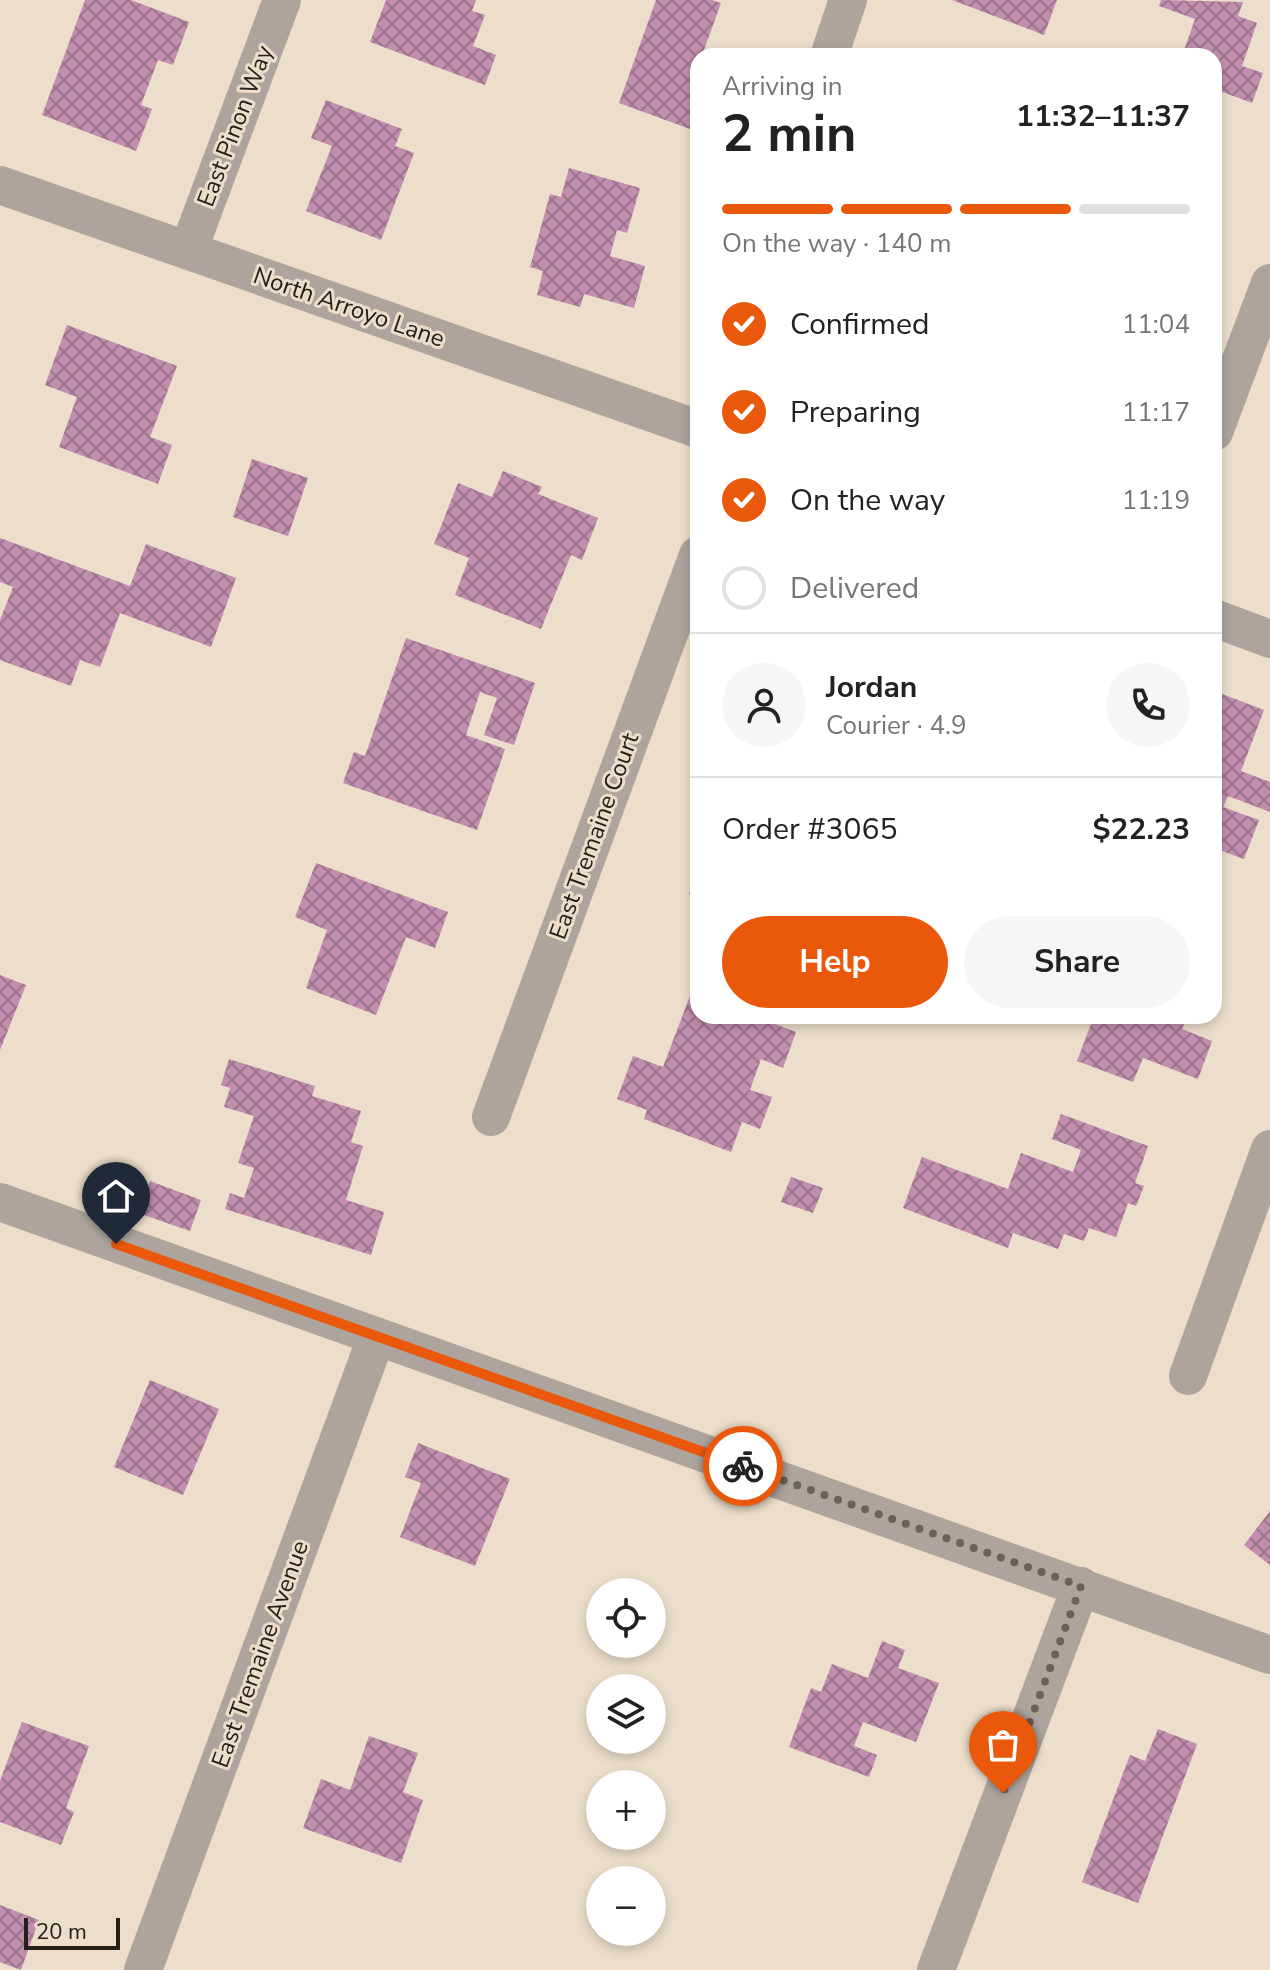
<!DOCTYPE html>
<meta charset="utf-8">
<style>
:root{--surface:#fff;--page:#f6f6f6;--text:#222;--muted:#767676;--line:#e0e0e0;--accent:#ea580c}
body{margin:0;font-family:"Nunito Sans",sans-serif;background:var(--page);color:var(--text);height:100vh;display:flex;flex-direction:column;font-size:30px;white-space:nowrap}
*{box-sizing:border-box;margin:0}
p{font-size:26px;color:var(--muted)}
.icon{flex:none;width:44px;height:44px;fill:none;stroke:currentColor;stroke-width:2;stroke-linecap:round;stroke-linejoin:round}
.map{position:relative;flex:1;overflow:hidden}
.panel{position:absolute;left:690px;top:48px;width:532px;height:976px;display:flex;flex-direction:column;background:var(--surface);border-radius:24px;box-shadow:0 4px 12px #0003}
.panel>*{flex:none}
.fabs{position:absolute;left:586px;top:1578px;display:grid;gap:16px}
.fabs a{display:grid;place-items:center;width:80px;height:80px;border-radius:50%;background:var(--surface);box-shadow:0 4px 12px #0003;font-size:40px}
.scale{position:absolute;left:24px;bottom:20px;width:96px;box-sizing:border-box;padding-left:8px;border:4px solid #252018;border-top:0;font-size:22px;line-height:28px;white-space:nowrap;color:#252018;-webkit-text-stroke:6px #ecdeca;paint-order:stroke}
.pin{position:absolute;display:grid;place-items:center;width:68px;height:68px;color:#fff;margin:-82px -34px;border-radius:50% 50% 50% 0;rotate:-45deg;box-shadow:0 0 8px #0007}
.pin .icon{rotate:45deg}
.courier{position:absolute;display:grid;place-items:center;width:80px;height:80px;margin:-40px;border:6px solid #ea580c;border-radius:50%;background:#fff;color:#222;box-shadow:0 2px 10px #0007}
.head em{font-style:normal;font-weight:700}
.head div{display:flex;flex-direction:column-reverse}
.head{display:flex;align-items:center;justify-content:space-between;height:136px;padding:0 32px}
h1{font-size:52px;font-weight:700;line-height:60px}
.bar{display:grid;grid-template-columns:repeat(4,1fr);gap:12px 8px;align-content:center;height:96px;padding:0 32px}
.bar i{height:10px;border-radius:6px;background:var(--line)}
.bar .selected{background:var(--accent)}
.bar p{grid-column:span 4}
.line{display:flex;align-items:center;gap:20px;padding:0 32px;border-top:2px solid var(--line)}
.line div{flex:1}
.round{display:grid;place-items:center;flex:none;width:84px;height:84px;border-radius:42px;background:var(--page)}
ol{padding:0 32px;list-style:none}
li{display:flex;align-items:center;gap:24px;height:88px}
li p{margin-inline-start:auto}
li .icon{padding:8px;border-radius:50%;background:var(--accent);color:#fff;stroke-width:4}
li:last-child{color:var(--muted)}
li i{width:44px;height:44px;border:4px solid var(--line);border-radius:50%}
.primary-button{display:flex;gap:16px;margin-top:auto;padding:16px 32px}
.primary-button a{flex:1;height:92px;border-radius:48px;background:var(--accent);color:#fff;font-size:32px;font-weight:700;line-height:92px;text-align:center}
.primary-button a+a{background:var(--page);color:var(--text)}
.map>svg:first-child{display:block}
</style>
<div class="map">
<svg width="1270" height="1970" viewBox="0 0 1270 1970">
<defs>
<pattern id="building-cross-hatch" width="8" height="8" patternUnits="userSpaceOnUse" patternTransform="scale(2)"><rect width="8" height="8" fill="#c28eaf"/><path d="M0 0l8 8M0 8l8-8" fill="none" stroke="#9d748d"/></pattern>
</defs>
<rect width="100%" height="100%" fill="#ecdeca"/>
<!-- building -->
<path fill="url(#building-cross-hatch)" d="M85 0H131L189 22 173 65 158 60 141 105 152 109 136 151 42 115Z
M386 0H476L472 11 485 15 473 46 496 55 485 85 370 42Z
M656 0H712L721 3 704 50 719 56H698V132L619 103Z
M952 0H1057L1044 35Z
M1161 0 1243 2 1238 16 1257 23 1242 66 1263 73 1252 103 1217 90 1214 97V56H1182L1195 19 1159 6Z
M326 100 402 129 395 146 414 153 381 240 306 211 332 146 311 138Z
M569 168 640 188 627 233 617 230 610 256 645 266 634 308 584 294 580 307 537 295 543 271 530 267 550 194 561 197Z
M67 325 177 366 150 437 172 445 158 484 59 447 77 397 45 385Z
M252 459 308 478 288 536 233 517Z
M503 471 542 487 538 494 598 518 582 560 571 555 541 629 455 595 469 558 434 544 458 483 492 497Z
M0 538 130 586 146 544 236 578 211 647 120 613 100 667 80 660 71 686 0 660V620L13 587 0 582Z
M406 638 535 683 514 745 484 735 497 698 480 692 466 735 505 749 477 830 343 783 354 752 365 756Z
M1217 692 1264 710 1241 771 1270 782V812L1228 796 1223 807 1259 820 1244 859 1214 848V700Z
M316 863 448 912 435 948 406 937 376 1015 306 988 327 930 295 917Z
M698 871V897L689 894Z
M0 975 26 985 0 1050Z
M691 993 698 995V1016H754L796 1032 783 1068 761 1059 750 1090 772 1097 760 1129 742 1122 731 1152 644 1119 647 1110 617 1099 633 1056 663 1067Z
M1094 1016H1187L1182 1029 1212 1041 1198 1079 1143 1058 1133 1082 1077 1061Z
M229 1059 315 1086 312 1096 361 1111 351 1142 363 1146 346 1200 384 1212 371 1255 225 1209 230 1193 244 1198 254 1168 238 1163 254 1116 224 1107 230 1088 221 1085Z
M1061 1114 1148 1146 1135 1183 1144 1186 1136 1206 1128 1203 1116 1237 1089 1228 1084 1241 1064 1234 1058 1249 1013 1233 1008 1248 903 1208 922 1157 1008 1189 1021 1153 1073 1172 1081 1150 1052 1139Z
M791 1177 823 1188 813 1213 781 1202Z
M150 1181 201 1200 190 1231 138 1213Z
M150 1380 219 1409 183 1495 114 1467Z
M418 1443 510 1479 475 1566 400 1537 421 1483 405 1477Z
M1270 1511V1565L1244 1545Z
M882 1641 905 1650 898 1668 939 1683 916 1742 863 1722 854 1746 877 1755 869 1777 789 1747 811 1688 821 1692 832 1664 868 1678Z
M22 1722 89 1746 66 1808 74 1812 61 1845 0 1822V1781Z
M1158 1729 1197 1744 1138 1903 1082 1882 1130 1755 1145 1761Z
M369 1736 418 1753 403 1792 423 1800 401 1863 303 1828 321 1779 350 1790Z
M0 1905 39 1920 21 1970 0 1962Z"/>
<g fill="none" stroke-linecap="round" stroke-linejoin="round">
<!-- minor -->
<path stroke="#aca49d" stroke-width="38" d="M829 56 848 0
M0 185 698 429
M188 251 282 0
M1214 432 1270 283
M1214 618 1270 639
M491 1117 698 555
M0 1202 1270 1655
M1188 1376 1270 1149
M143 1970 376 1338
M936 1970 1081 1586"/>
</g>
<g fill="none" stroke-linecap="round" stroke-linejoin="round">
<!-- done -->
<path stroke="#6b6256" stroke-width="8" stroke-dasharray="0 14.4" d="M743 1466 1081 1586 1003 1793"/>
<!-- route -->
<path stroke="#ea580c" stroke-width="10" d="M116 1244 743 1466"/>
</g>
<g text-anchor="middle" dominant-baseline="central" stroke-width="6" stroke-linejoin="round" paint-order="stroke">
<!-- street labels -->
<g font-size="24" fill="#252018" stroke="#ecdeca">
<text transform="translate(235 126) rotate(-69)">East Pinon Way</text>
<text transform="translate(349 307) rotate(19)">North Arroyo Lane</text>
<text transform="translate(594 836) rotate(-70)">East Tremaine Court</text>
<text transform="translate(260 1654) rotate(-70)">East Tremaine Avenue</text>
</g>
</g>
</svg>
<div class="fabs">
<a><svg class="icon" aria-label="locate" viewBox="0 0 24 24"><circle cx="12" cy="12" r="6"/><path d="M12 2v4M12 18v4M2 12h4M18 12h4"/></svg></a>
<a><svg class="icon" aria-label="layers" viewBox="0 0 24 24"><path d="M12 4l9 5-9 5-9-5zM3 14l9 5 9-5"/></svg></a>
<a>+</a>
<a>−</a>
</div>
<div class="scale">20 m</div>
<div class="pin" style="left:1003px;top:1793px;background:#ea580c"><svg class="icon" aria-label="bag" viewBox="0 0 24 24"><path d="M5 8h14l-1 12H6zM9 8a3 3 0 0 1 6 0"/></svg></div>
<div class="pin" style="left:116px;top:1244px;background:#1f2937"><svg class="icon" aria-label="home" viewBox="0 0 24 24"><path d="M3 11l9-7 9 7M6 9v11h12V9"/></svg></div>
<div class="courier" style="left:743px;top:1466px"><svg class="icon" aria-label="bike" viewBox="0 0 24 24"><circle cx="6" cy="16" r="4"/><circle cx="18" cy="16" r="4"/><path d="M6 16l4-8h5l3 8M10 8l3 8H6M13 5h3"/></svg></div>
<section class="panel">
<div class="head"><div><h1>2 min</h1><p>Arriving in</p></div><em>11:32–11:37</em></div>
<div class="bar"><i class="selected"></i><i class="selected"></i><i class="selected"></i><i></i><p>On the way · 140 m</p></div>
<ol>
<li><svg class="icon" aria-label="check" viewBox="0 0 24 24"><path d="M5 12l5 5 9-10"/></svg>Confirmed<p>11:04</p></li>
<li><svg class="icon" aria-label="check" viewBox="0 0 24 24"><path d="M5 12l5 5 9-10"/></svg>Preparing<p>11:17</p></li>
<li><svg class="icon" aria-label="check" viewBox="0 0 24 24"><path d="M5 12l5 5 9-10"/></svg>On the way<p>11:19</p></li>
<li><i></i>Delivered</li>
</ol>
<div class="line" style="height:144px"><a class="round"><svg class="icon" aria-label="person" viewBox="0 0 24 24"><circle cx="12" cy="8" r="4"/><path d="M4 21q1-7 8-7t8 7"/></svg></a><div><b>Jordan</b><p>Courier · 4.9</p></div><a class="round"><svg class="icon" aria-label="phone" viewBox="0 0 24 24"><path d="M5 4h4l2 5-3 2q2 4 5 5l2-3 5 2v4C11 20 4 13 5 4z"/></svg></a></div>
<div class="line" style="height:104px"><div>Order #3065</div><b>$22.23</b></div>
<div class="primary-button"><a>Help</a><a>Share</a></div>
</section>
</div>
